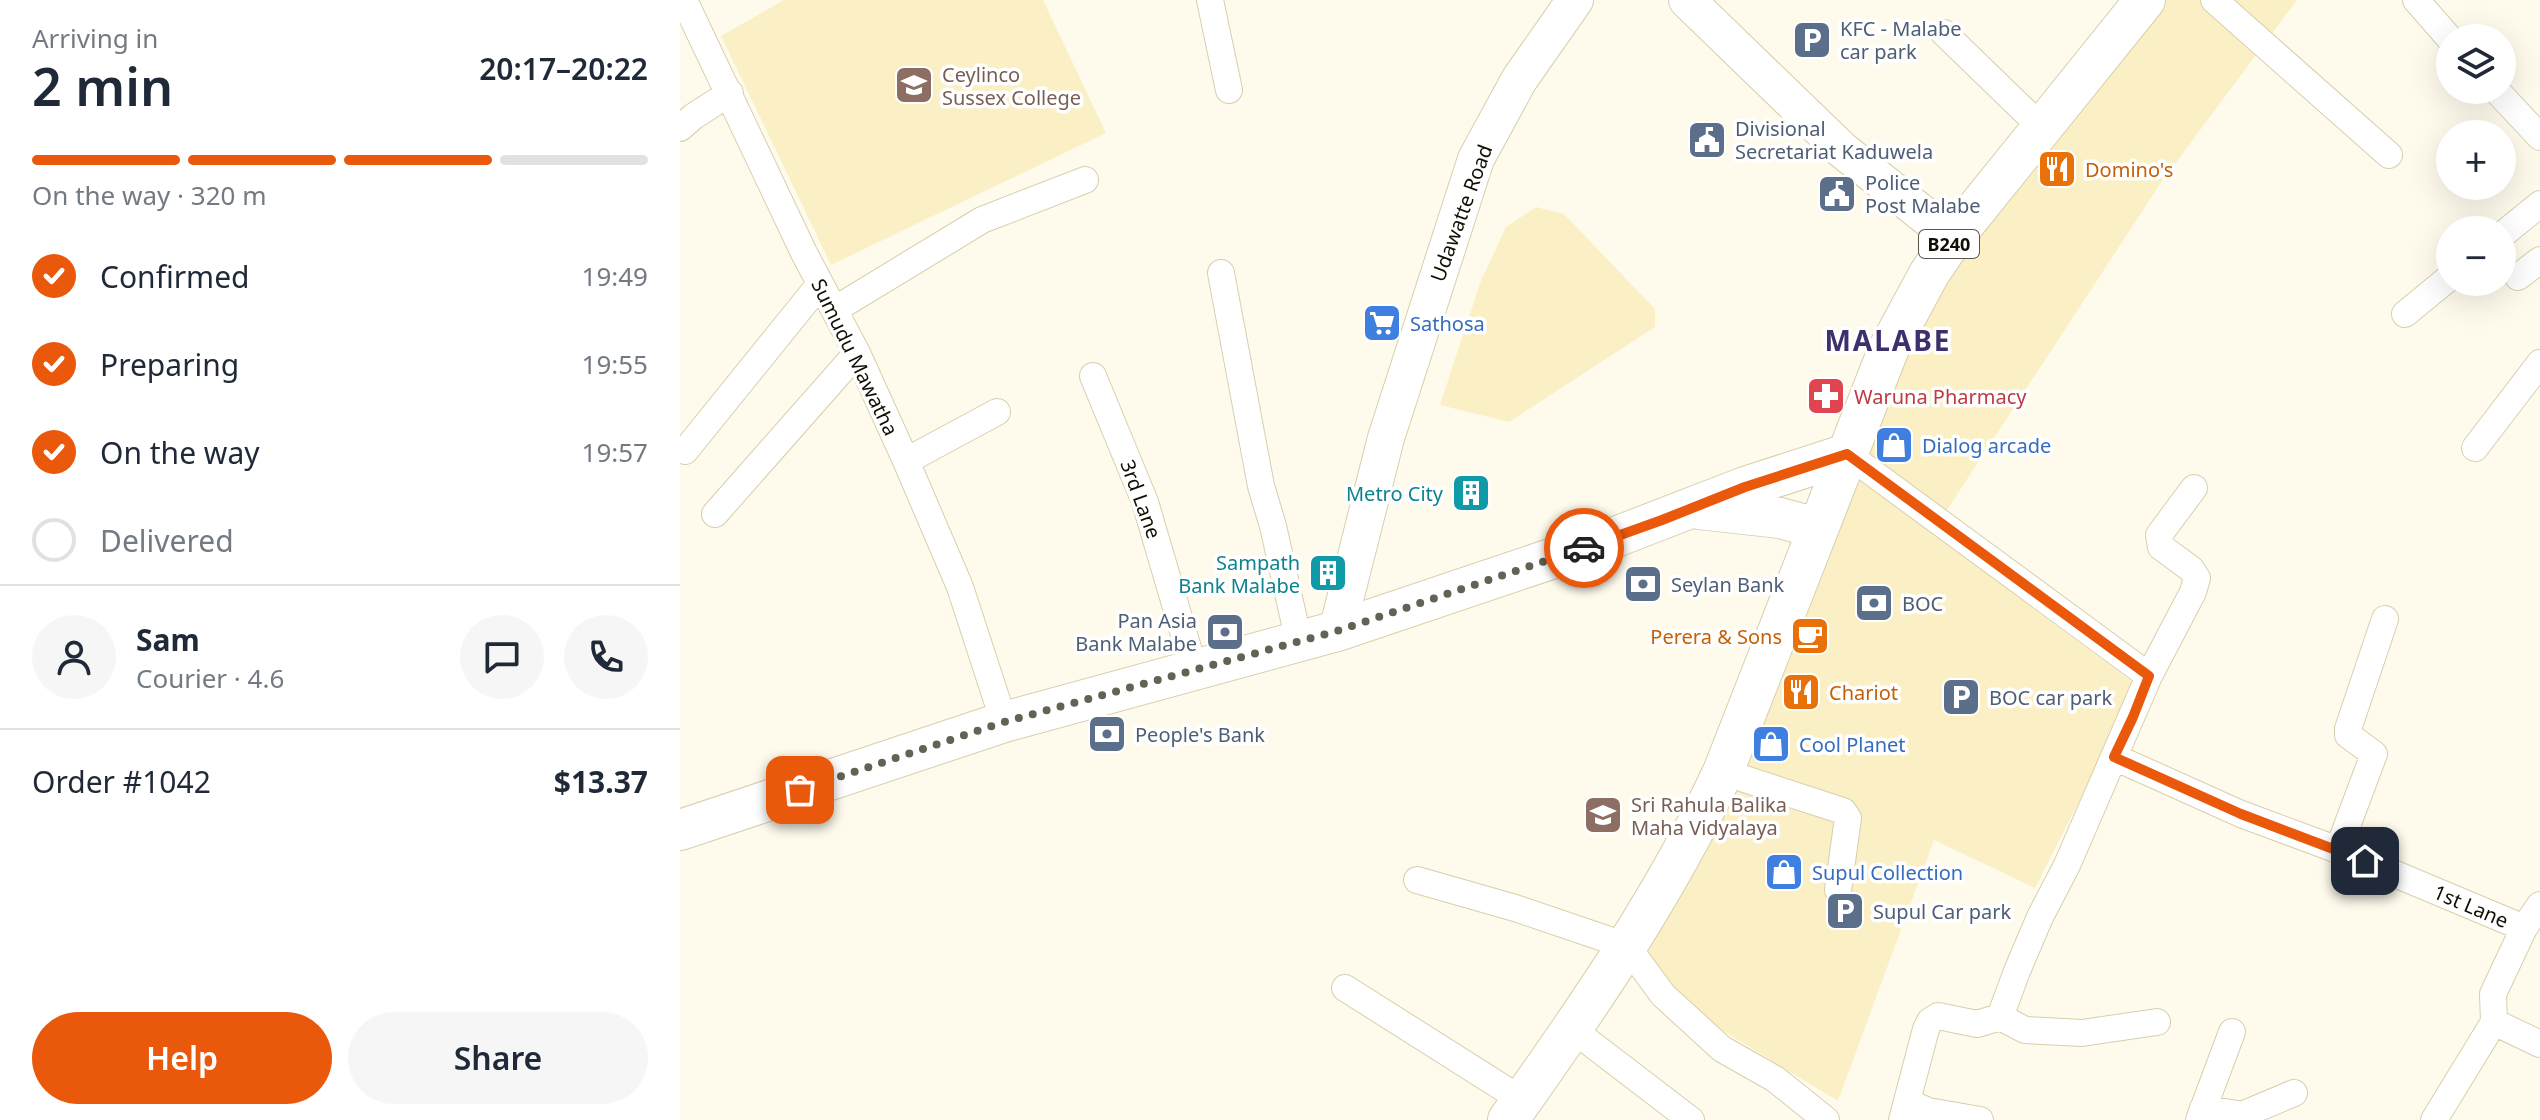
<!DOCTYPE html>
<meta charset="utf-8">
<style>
:root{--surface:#fff;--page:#f6f6f7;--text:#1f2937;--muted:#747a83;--line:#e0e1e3;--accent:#ea580c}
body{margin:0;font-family:"Noto Sans",sans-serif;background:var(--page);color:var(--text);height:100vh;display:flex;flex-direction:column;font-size:30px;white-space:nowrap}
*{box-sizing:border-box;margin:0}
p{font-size:26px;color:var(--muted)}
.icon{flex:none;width:44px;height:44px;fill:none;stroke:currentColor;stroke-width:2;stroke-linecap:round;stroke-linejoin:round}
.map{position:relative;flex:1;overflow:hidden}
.sheet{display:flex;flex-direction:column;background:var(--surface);width:680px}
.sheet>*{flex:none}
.controls{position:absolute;left:1756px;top:24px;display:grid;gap:16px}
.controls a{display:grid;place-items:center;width:80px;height:80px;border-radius:50%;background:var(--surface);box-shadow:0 8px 32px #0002;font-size:40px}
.pin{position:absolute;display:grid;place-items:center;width:68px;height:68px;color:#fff;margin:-34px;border-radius:16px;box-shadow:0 4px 12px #0006}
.courier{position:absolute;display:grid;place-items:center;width:80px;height:80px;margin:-40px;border:6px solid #ea580c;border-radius:50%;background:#fff;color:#222;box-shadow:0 2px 10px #0007}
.overview em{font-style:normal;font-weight:600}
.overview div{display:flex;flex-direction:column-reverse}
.overview{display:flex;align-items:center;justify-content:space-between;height:136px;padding:0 32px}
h1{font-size:52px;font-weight:600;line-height:60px}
.bar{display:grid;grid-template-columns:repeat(4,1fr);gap:12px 8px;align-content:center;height:96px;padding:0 32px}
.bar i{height:10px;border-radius:6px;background:var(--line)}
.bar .current{background:var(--accent)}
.bar p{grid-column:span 4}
.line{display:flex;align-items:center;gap:20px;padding:0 32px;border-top:2px solid var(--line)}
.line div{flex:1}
.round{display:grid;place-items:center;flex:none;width:84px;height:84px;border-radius:42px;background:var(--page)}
ol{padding:0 32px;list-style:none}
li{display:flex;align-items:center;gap:24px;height:88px}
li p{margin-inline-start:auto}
li .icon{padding:8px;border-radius:50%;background:var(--accent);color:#fff;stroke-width:4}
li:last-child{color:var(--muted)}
li i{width:44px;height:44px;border:4px solid var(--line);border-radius:50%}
.primary-button{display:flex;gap:16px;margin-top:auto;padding:16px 32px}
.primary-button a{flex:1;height:92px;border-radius:48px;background:var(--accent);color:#fff;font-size:32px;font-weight:600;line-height:92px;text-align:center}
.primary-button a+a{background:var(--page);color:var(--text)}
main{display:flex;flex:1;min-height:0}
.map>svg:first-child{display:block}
</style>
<main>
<section class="sheet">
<div class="overview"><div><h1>2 min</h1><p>Arriving in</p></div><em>20:17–20:22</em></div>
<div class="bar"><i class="current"></i><i class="current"></i><i class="current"></i><i></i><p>On the way · 320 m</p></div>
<ol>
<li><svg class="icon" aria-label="check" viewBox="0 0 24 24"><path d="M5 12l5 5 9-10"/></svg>Confirmed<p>19:49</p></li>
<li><svg class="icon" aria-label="check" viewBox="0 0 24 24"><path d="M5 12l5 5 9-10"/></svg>Preparing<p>19:55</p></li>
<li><svg class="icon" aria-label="check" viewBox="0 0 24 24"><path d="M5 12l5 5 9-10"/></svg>On the way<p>19:57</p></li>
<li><i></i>Delivered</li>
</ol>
<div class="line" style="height:144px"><a class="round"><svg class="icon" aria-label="person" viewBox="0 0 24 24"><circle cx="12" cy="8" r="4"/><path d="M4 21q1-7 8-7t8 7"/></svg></a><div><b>Sam</b><p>Courier · 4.6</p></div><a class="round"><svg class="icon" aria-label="chat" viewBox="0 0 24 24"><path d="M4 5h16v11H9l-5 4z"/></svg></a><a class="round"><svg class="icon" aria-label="phone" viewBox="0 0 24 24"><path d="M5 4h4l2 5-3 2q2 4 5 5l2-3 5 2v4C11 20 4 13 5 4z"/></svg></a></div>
<div class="line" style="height:104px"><div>Order #1042</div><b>$13.37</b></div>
<div class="primary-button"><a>Help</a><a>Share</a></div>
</section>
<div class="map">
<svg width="1860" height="1120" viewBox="0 0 1860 1120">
<rect width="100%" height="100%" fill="#fefbed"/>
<!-- built -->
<path fill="#fbf0c5" d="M104 0H363L426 133 151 265 41 36Z
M1472 0H1617L1480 184 1252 533 1458 686 1355 888 1254 840 1158 1101 1035 1026 957 953 1258 278Z
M856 207 884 214 975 309V327L829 422 760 405 800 283 826 227Z"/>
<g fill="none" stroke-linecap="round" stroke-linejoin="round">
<!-- street casing -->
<g stroke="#d7cfac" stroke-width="28">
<path id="street" d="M4 0 124 253 177 353 226 461 280 587 324 722
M530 0 549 90
M1534 0 1709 155
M1736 0 1770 39
M1264 33 1362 128
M1816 90 1860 137
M0 128 14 116 50 93
M1822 235 1860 204
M541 273 581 486 593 526 619 642
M1838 277 1860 260
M154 310 302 220 405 180
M1725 314 1770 277
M413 376 465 502 515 672
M1795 448 1860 363
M5 451 140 284
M1167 454 1469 676
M226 461 317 412
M35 514 177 353
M1434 757 1561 814 1658 850 1844 928
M1043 772 1163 811 1168 818 1158 890
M1658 850 1694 754 1668 735V729L1705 619
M737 880 835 908 947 946 983 995 1042 1049 1095 1079 1146 1120
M665 988 842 1100
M1320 1017 1337 971 1360 917 1387 865 1469 676 1513 592 1517 578 1511 569 1481 547 1479 535 1514 488
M1814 1022 1813 994 1844 928 1860 905
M892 1029 1011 1120
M1228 1102 1248 1111 1300 1120
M1523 1108 1562 1115 1614 1093
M1222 1120 1246 1029 1250 1021 1258 1016 1297 1024 1320 1017 1345 1030 1402 1033 1477 1022
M1519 1120 1552 1032
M1754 1120 1814 1022 1860 1044"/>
</g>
<!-- secondary casing -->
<g stroke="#d7cfac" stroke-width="38">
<path id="secondary" d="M1007 0 1161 149 1273 238
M657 631 706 438 796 159 839 80 895 0"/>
</g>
<!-- primary casing -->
<g stroke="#d7cfac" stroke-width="42">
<path id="primary" d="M1019 509 1100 518 1137 528
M0 830 324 722 657 631 933 538 1065 487 1167 454
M828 1120C907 1009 985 896 1043 772L1209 348 1249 274 1273 238 1465 0"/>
</g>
<!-- street -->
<use href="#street" stroke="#fff" stroke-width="26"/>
<!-- secondary -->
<use href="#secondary" stroke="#fff" stroke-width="36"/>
<!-- primary -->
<use href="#primary" stroke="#fff" stroke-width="40"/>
</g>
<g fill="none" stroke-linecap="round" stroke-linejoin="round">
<!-- done -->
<path stroke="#646155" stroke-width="8" stroke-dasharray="0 14.4" d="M120 790 324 722 657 631 904 548"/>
<!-- route -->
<path stroke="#ea580c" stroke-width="10" d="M904 548 982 520 1065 487 1167 454 1469 676 1453 717 1434 757 1561 814 1685 861"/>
</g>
<!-- icons -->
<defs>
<g id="parking-square" transform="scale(2)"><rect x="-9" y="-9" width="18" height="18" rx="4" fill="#5c6f8a" stroke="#fff"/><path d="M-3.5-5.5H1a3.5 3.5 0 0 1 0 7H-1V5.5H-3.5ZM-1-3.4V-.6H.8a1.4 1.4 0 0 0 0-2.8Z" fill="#fff"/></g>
<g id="school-square" transform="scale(2)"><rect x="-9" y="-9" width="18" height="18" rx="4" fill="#8d6e63" stroke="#fff"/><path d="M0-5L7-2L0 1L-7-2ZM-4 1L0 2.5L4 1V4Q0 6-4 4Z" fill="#fff"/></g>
<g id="civic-square" transform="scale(2)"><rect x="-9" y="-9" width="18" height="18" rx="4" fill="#5c6f8a" stroke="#fff"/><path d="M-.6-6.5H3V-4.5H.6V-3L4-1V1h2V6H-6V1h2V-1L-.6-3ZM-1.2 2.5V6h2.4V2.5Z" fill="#fff"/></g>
<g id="restaurant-square" transform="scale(2)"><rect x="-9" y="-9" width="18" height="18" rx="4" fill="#e8710a" stroke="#fff"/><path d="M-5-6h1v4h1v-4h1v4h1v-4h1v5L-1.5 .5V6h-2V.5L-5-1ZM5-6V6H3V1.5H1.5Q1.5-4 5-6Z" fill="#fff"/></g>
<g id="supermarket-square" transform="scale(2)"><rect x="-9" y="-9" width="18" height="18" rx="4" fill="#3f7fe0" stroke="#fff"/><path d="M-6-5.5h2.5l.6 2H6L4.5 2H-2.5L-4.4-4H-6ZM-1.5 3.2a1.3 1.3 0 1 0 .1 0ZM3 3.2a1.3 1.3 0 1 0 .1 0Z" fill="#fff"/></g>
<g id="pharmacy-square" transform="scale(2)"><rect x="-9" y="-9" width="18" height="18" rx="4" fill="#e0444e" stroke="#fff"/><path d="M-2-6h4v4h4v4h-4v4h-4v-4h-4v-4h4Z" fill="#fff"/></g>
<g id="shop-square" transform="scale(2)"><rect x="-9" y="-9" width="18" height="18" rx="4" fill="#3f7fe0" stroke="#fff"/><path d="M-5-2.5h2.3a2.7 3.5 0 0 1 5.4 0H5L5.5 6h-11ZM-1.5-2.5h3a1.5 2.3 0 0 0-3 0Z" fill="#fff"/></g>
<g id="building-square" transform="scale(2)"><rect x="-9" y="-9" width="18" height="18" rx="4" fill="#0f9aa8" stroke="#fff"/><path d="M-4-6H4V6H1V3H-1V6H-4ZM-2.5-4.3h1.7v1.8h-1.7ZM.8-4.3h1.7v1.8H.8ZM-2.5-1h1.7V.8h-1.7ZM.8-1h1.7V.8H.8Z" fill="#fff"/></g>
<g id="bank-square" transform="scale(2)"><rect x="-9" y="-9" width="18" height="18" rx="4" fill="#5c6f8a" stroke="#fff"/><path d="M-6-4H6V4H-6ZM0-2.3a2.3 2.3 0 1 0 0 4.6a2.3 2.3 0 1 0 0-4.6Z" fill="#fff"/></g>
<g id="cafe-square" transform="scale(2)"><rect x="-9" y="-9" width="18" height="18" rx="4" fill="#e8710a" stroke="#fff"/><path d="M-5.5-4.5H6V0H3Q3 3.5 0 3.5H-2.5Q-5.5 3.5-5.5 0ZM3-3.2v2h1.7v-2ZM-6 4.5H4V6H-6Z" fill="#fff"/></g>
</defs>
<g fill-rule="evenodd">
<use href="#parking-square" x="1132" y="40"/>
<use href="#school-square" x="234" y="85"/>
<use href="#civic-square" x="1027" y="140"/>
<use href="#restaurant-square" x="1377" y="169"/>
<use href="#civic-square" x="1157" y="194"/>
<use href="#supermarket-square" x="702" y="323"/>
<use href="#pharmacy-square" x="1146" y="396"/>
<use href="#shop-square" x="1214" y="445"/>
<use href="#building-square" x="791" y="493"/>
<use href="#building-square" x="648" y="573"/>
<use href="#bank-square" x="963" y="584"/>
<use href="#bank-square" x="1194" y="603"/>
<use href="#bank-square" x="545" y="632"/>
<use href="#cafe-square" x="1130" y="636"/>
<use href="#restaurant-square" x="1121" y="692"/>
<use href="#parking-square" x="1281" y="697"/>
<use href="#bank-square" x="427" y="734"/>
<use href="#shop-square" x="1091" y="744"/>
<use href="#school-square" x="923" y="815"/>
<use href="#shop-square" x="1104" y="872"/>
<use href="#parking-square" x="1165" y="911"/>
</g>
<g text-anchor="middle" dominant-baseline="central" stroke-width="7" stroke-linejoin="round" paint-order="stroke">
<!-- shield labels -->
<rect fill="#fff" stroke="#58564f" stroke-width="2" x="1239" y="230" width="60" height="28" rx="6"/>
<g font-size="18" font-weight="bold" fill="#110e03">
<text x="1269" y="244">B240</text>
</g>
<!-- service labels -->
<g font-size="20" fill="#4e5e75" stroke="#fff" text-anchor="start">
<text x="1160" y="28">KFC - Malabe<tspan x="1160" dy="23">car park</tspan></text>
<text x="1055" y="128">Divisional<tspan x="1055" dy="23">Secretariat Kaduwela</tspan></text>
<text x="1185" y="182">Police<tspan x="1185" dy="23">Post Malabe</tspan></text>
<text x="991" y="584">Seylan Bank</text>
<text x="1222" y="603">BOC</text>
<text x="517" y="620" text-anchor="end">Pan Asia<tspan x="517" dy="23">Bank Malabe</tspan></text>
<text x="1309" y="697">BOC car park</text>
<text x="455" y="734">People's Bank</text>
<text x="1193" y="911">Supul Car park</text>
</g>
<!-- education labels -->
<g font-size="20" fill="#785e54" stroke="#fff" text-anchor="start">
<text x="262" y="74">Ceylinco<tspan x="262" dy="23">Sussex College</tspan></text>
<text x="951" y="804">Sri Rahula Balika<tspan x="951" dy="23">Maha Vidyalaya</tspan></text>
</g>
<!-- food labels -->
<g font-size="20" fill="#c56008" stroke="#fff" text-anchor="start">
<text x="1405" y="169">Domino's</text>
<text x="1102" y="636" text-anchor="end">Perera &amp; Sons</text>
<text x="1149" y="692">Chariot</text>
</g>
<!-- street labels -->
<g font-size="20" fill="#110e03" stroke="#fff">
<text transform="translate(781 213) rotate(-70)">Udawatte Road</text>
<text transform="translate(175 357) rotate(64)">Sumudu Mawatha</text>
<text transform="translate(461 499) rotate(70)">3rd Lane</text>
<text transform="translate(1791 906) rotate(23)">1st Lane</text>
</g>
<!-- shop labels -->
<g font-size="20" fill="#366cbe" stroke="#fff" text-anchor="start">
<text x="730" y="323">Sathosa</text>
<text x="1242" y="445">Dialog arcade</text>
<text x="1119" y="744">Cool Planet</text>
<text x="1132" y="872">Supul Collection</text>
</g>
<!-- health labels -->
<g font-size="20" fill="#be3a42" stroke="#fff" text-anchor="start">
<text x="1174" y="396">Waruna Pharmacy</text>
</g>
<!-- culture labels -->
<g font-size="20" fill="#0d838f" stroke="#fff" text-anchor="end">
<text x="763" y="493">Metro City</text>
<text x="620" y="562">Sampath<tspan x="620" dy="23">Bank Malabe</tspan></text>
</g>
<!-- district labels -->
<g font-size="28" font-weight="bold" letter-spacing="2" fill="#3e306c" stroke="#fff">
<text x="1208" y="340">MALABE</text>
</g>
</g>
</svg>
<div class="controls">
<a><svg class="icon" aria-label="layers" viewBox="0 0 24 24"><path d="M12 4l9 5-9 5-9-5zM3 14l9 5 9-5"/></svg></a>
<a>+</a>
<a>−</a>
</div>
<div class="pin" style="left:120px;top:790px;background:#ea580c"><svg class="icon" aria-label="bag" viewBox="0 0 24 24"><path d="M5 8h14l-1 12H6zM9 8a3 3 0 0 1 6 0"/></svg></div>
<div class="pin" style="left:1685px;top:861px;background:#1f2937"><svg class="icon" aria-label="home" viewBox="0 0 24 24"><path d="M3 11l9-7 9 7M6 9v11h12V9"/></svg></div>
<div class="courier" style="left:904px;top:548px"><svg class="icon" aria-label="car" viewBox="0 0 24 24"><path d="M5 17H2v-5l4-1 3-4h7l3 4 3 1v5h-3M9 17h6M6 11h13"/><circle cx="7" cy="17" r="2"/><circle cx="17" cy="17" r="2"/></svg></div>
</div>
</main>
